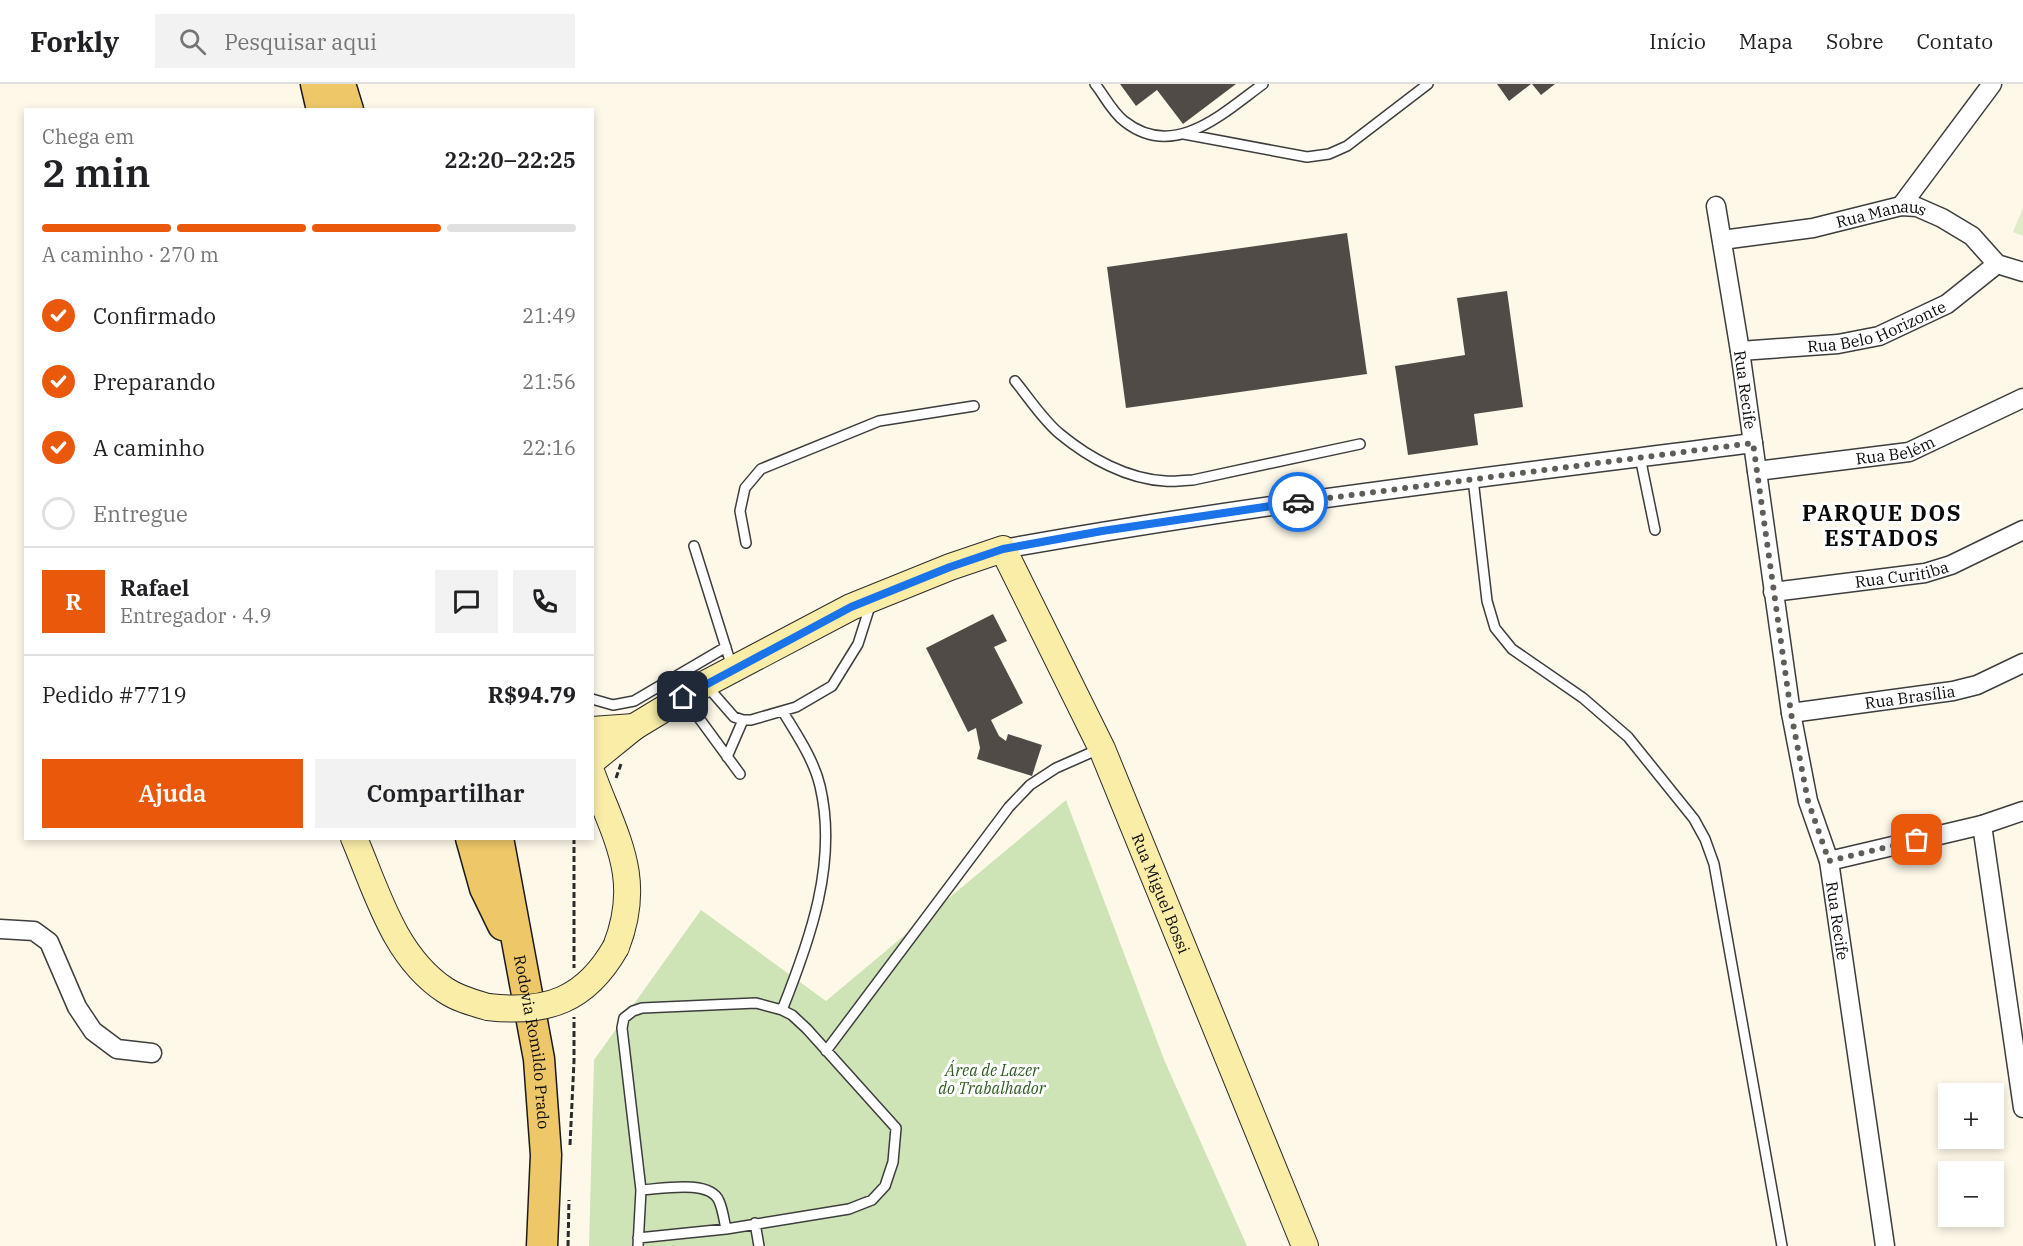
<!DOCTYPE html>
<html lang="pt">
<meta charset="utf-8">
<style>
:root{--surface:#fff;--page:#f2f2f2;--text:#202124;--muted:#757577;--line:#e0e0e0;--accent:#ea580c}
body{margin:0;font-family:"IBM Plex Serif",serif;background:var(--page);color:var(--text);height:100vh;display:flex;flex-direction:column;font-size:22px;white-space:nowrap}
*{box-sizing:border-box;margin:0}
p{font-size:20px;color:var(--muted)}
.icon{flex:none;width:33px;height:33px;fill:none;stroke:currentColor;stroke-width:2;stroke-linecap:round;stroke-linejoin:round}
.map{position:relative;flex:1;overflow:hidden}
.details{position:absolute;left:24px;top:24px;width:570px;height:732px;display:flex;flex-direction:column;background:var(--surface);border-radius:0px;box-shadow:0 3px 9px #0003}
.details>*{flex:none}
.fabs{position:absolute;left:1938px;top:999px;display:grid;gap:12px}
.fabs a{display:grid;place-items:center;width:66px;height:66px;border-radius:0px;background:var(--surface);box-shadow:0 3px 9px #0003;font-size:30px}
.pin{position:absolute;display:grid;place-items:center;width:51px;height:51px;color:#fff;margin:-26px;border-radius:12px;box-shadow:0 3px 9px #0006}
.courier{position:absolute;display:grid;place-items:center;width:60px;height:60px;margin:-30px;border:4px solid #1a73e8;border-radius:50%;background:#fff;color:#222;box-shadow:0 2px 8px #0007}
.overview em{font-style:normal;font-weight:600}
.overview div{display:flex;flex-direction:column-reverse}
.overview{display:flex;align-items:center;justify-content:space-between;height:102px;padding:0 18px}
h1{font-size:39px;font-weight:600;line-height:45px}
.bar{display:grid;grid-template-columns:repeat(4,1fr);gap:9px 6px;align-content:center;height:72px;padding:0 18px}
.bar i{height:8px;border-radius:4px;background:var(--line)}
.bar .current{background:var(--accent)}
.bar p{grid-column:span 4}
.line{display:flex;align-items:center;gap:15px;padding:0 18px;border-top:2px solid var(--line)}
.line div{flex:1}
.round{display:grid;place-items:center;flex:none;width:63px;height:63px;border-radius:0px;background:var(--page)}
ol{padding:0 18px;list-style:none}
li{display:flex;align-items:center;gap:18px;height:66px}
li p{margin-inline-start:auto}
li .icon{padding:6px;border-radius:50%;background:var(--accent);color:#fff;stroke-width:4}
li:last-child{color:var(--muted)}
li i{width:33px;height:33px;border:3px solid var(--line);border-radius:50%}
.action{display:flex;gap:12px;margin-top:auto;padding:12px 18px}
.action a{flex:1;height:69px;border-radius:0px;background:var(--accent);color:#fff;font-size:24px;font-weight:600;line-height:69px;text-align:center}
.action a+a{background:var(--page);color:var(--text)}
header{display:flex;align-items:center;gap:36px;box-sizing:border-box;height:84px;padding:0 30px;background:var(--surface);border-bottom:2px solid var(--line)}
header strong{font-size:28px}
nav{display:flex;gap:33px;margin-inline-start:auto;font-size:21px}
.search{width:420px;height:54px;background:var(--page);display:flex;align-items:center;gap:15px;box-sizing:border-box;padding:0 21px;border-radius:0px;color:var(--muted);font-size:22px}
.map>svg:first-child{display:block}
</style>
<header>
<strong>Forkly</strong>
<div class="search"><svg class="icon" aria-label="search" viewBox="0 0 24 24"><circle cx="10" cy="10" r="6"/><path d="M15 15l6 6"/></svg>Pesquisar aqui</div>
<nav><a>Início</a><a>Mapa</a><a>Sobre</a><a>Contato</a></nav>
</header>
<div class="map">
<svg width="2023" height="1162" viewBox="0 0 2023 1162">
<rect width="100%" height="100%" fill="#fdf8e8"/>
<!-- green -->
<path fill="#cfe4b6" d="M1066 716 1165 978 1247 1162H589L594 976 701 826 826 917Z"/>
<!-- pitch -->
<path fill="#e0ecc7" d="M2023 124V152L2013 148Z"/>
<!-- building -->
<path fill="#514b47" d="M1120 0H1236L1183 40 1157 6 1136 22Z
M1497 0H1531L1509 17Z
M1532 0H1555L1541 11Z
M1347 149 1367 290 1126 324 1107 183Z
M1507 207 1523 323 1474 330 1478 361 1408 371 1395 282 1465 271 1457 214Z
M993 530 1007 557 994 563 1023 619 991 636 999 652 1006 657 1008 650 1042 661 1032 692 977 675 980 664 976 644 968 648 926 564Z"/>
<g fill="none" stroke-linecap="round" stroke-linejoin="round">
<!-- lane casing -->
<g stroke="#3d3d3d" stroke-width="12">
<path id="lane" d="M1095 0C1104 11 1112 28 1124 37 1174 77 1223 29 1263 0
M1184 50 1307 73 1329 70 1347 62 1428 0
M1015 297C1029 314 1043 336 1060 350 1089 374 1127 395 1165 397 1174 398 1183 396 1193 396L1360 360
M1640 373 1655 446
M1473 395 1487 517 1495 544 1512 565 1583 614 1628 653 1694 735 1705 755 1714 780 1782 1162
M746 459 740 427 745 404 761 385 879 337 974 322
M694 462 732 583
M706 601 734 633 743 636H751L796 623 832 602 858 560 871 519
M592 615 613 621 634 617 726 563
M685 615 740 690
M727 673 743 636
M782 926C810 856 838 778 820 702 814 676 797 651 783 628
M826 967 1009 723 1030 701 1056 684 1099 665
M641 1106C661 1105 710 1095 719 1117 723 1126 724 1136 726 1145
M755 1139 759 1162
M638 1162 641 1106 622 944 624 934 633 927 642 924 756 919 782 926 792 931 807 945 896 1044 893 1078 885 1102 872 1116 849 1125 726 1145 638 1154"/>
</g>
<!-- street casing -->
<g stroke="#3d3d3d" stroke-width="21">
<g id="street">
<path id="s1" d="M1716 122 1740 267 1791 629 1808 717 1829 777 1885 1162"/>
<path d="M1901 122 1992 0"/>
<path id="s2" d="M1722 156 1813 144 1901 122 1917 123 1942 134 1972 152 1997 180 2023 188"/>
<path id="s3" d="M1740 267 1838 260 1879 252 1947 220 1997 180"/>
<path id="s4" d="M1757 387 1909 368 2023 314"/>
<path d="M1003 465C1252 420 1502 391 1753 359"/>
<path id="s5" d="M1773 508 1925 489 1951 481 2023 446"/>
<path id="s6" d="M1791 629 1953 607 1977 601 2023 579"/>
<path d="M1982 741 2023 1024"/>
<path d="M1829 777 1982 741 2023 727"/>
<path d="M0 845 34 847 49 858 77 923 93 947 117 965 152 969"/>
</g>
</g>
<!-- secondary casing -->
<g stroke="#2c2c2c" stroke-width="28">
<g id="secondary">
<path d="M592 646 634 643"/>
<path id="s7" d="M592 677 634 643 705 600 851 523 950 483 1003 465 1102 665 1305 1162"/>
<path d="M592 690C616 755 643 794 616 863"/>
<path d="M354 754C377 808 394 872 445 906 458 915 474 919 488 923"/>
</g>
</g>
<!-- primary casing -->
<g stroke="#1b1b1b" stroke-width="33">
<g id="primary">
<path d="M316 0 322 26"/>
<path d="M340 0 348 26"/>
<path d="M471 754 485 804 503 841"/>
<path id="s8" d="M498 754 539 975 546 1071 542 1162"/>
</g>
</g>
<!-- path -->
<path stroke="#2c2c2c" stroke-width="3" stroke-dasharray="6 3" stroke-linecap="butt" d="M616 694 621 680
M574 754V884
M570 1061 574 977V933
M568 1162 569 1116"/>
<!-- lane -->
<use href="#lane" stroke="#fff" stroke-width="9"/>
<!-- street -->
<use href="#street" stroke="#fff" stroke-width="18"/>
<!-- secondary -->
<use href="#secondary" stroke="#f9eda8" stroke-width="26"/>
<!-- primary -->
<use href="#primary" stroke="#eec868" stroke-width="30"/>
<!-- secondary-bridge casing -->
<g stroke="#2c2c2c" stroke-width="28" stroke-linecap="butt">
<path id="secondary-bridge" d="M488 923C547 930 586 916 616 863"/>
</g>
<!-- secondary-bridge -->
<use href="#secondary-bridge" stroke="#f9eda8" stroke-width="26"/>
</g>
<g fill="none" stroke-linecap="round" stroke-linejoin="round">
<!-- done -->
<path stroke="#5f5d58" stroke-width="6" stroke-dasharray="0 10.8" d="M1298 418 1753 359 1791 629 1808 717 1829 777 1917 756"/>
<!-- route -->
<path stroke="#1a73e8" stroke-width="8" d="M683 613 851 523 950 483 1003 465 1102 447 1298 418"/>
</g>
<g text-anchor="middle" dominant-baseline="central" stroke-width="6" stroke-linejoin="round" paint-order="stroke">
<!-- street labels -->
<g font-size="16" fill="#0a0a0a" stroke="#fff">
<text stroke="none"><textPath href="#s2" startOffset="162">Rua Manaus</textPath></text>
<text stroke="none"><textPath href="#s3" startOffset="140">Rua Belo Horizonte</textPath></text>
<text stroke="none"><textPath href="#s1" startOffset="186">Rua Recife</textPath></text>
<text stroke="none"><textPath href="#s4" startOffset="140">Rua Belém</textPath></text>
<text stroke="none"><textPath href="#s5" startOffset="130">Rua Curitiba</textPath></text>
<text stroke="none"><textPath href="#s6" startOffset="120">Rua Brasília</textPath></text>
<text stroke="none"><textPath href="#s7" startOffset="844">Rua Miguel Bossi</textPath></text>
<text stroke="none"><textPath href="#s1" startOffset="726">Rua Recife</textPath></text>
<text stroke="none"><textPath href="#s8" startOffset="207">Rodovia Romildo Prado</textPath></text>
</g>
<!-- park labels -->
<g font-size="16" font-style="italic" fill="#2f5b21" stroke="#fff">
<text x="992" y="986">Área de Lazer<tspan x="992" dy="18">do Trabalhador</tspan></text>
</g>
<!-- district labels -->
<g font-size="22" font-weight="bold" letter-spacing="1.5" fill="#0a0a0a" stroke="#fff">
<text x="1882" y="428">PARQUE DOS<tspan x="1882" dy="25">ESTADOS</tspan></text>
</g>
</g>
</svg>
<div class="fabs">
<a>+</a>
<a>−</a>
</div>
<div class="pin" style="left:1917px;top:756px;background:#ea580c"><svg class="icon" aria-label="bag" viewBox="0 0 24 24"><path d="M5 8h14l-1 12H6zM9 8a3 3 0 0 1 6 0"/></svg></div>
<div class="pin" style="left:683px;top:613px;background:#1f2937"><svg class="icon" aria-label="home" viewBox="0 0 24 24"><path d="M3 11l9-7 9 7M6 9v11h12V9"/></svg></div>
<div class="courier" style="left:1298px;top:418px"><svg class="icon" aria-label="car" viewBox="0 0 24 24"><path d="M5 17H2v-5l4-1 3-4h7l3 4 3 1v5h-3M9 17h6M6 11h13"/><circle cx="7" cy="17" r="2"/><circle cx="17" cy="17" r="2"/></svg></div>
<section class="details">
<div class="overview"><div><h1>2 min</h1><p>Chega em</p></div><em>22:20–22:25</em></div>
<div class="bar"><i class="current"></i><i class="current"></i><i class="current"></i><i></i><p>A caminho · 270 m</p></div>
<ol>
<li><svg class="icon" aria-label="check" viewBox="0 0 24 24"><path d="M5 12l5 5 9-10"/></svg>Confirmado<p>21:49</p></li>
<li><svg class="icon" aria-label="check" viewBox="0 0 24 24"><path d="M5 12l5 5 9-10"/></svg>Preparando<p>21:56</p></li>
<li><svg class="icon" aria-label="check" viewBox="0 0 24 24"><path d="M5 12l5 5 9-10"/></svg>A caminho<p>22:16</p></li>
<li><i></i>Entregue</li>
</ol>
<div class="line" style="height:108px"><b class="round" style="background:var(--accent);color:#fff">R</b><div><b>Rafael</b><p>Entregador · 4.9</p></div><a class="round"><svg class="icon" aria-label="chat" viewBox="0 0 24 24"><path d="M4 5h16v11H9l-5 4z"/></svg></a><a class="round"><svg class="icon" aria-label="phone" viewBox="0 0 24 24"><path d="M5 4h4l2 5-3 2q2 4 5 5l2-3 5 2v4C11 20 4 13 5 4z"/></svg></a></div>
<div class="line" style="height:78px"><div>Pedido #7719</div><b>R$94.79</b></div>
<div class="action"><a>Ajuda</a><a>Compartilhar</a></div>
</section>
</div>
